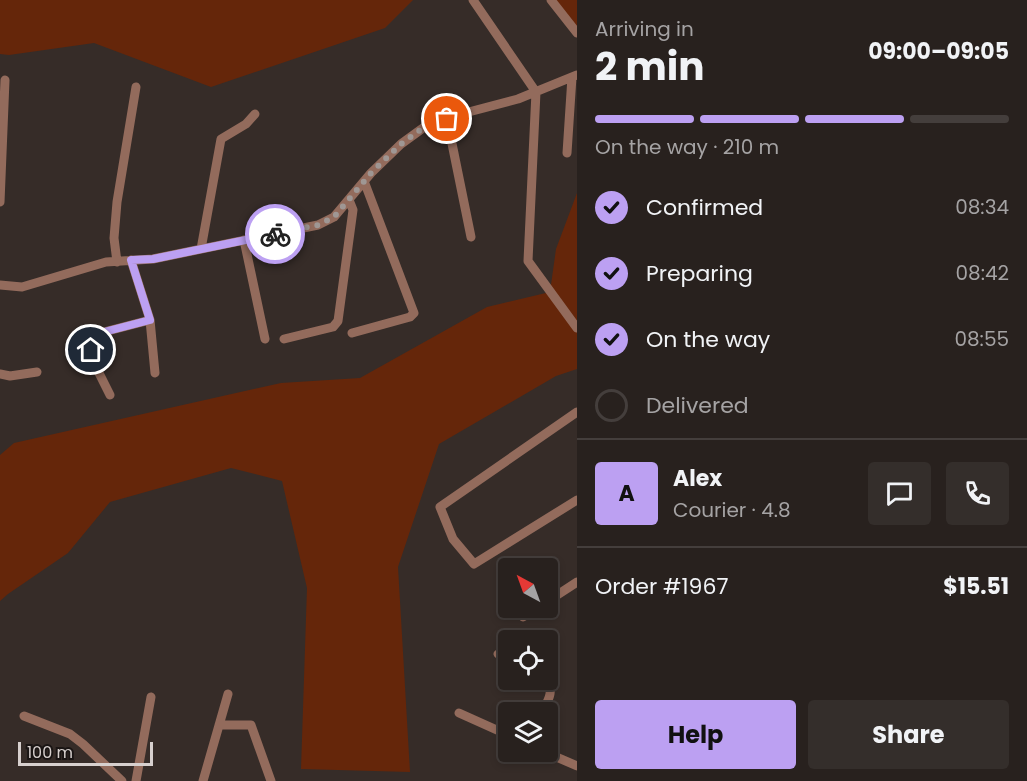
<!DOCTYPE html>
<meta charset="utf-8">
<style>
:root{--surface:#28211e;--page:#342e2b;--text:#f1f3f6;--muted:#a5a3a4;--line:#443e3c;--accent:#bca0f2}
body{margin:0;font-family:Poppins,sans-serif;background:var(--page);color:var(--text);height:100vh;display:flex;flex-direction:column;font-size:22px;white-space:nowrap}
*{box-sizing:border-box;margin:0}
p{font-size:20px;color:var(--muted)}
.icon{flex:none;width:33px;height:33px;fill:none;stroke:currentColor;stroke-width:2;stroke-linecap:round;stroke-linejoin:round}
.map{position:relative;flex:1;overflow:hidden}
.panel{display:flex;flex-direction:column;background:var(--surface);width:450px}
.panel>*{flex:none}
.needle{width:39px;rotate:319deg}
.fabs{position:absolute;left:498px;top:558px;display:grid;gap:12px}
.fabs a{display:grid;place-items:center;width:60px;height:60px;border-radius:6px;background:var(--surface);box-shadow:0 3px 9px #0003,0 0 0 2px var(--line);font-size:30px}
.scale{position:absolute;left:18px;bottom:15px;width:135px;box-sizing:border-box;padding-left:6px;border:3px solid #d7d0ce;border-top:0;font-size:16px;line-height:21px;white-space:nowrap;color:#d7d0ce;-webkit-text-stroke:4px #1a1514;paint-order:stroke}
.pin{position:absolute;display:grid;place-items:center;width:51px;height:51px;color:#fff;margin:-26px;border:3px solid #fff;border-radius:50%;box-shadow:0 2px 6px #0007}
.courier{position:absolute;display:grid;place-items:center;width:60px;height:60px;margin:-30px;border:4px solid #bca0f2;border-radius:50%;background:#fff;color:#222;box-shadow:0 2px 8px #0007}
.summary em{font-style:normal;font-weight:700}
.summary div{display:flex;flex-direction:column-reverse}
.summary{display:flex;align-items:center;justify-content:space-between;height:102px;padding:0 18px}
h1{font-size:39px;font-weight:700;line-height:45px}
.bar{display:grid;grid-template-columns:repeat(4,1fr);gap:9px 6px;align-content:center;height:72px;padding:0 18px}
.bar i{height:8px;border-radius:4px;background:var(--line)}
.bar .selected{background:var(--accent)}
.bar p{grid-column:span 4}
.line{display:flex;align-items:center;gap:15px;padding:0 18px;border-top:2px solid var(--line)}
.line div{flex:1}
.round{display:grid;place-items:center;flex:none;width:63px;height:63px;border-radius:6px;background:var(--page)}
ol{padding:0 18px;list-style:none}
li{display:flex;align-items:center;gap:18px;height:66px}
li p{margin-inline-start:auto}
li .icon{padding:6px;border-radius:50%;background:var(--accent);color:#111;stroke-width:4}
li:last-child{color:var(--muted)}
li i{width:33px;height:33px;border:3px solid var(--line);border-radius:50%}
.button{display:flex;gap:12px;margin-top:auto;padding:12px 18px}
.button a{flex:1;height:69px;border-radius:6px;background:var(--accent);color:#111;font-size:24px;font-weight:700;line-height:69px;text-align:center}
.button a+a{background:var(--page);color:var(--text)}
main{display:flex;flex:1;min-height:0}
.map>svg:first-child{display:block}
</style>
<main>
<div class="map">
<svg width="577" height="781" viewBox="0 0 577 781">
<rect width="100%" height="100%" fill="#362c28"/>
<!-- green -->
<path fill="#65260a" d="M0 0H413L385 28 211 87 94 43 9 55 0 54Z
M554 0H577V37Z
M577 193V369L556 376 439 444 398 567 410 772 301 769 307 588 282 481 231 468 110 502 68 553 8 594 0 601V455L14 443 281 383 360 378 487 307 550 292 556 249Z"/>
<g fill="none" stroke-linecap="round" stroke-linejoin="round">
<!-- minor -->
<path stroke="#936b5c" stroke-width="9" d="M473 0 536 92 528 261 577 328
M551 0 577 33
M447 119 471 237
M567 153 572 77
M0 202 5 80
M244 240 265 339
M201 249 221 139 246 124 255 114
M131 260 150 320 155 373
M117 262 114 238 117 202 136 87
M0 285 22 287 106 262 153 259 318 225 334 217 371 173 401 144 423 128 461 114 518 99 577 75
M352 333 410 317 414 313 364 181
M284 339 333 327 338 321 353 210 349 200
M0 374 10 376 37 372
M110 395 93 361 91 350 94 339 100 333 150 320
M577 412 440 507 453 539 474 564 577 500
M548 601 577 582
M523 617 538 608
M498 654 508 660
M542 712C548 701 556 689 544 680
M459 713 508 735
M24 716 70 734 83 744 122 781
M219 725H251L271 781
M545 752 577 766
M136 781 151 697
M203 781 228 694"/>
</g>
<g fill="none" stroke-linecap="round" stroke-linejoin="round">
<!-- done -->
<path stroke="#9f9794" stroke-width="6" stroke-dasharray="0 10.8" d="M275 234 318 225 334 217 371 173 401 144 423 128 447 119"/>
<!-- route -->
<path stroke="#bca0f2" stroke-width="8" d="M91 350 94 339 100 333 150 320 131 260 153 259 275 234"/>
</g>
</svg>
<div class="fabs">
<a><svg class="needle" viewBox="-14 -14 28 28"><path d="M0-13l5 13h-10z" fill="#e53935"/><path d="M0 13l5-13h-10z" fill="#a5a3a4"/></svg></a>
<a><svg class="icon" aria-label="locate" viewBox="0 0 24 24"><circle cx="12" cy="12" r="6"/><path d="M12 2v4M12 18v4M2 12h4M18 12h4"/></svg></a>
<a><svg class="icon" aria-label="layers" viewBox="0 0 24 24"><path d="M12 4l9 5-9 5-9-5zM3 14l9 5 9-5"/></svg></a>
</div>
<div class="scale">100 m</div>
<div class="pin" style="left:447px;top:119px;background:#ea580c"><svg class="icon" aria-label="bag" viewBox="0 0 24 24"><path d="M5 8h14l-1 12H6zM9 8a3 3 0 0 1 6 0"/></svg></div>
<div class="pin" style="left:91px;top:350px;background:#1f2937"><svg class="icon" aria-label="home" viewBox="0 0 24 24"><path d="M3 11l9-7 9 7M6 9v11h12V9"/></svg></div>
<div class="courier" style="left:275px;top:234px"><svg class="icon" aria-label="bike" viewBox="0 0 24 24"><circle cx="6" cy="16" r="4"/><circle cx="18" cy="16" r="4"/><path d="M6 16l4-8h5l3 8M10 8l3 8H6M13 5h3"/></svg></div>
</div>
<section class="panel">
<div class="summary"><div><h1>2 min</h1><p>Arriving in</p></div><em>09:00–09:05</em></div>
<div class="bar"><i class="selected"></i><i class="selected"></i><i class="selected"></i><i></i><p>On the way · 210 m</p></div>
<ol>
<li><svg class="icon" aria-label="check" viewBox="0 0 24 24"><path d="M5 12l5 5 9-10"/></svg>Confirmed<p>08:34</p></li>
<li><svg class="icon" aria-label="check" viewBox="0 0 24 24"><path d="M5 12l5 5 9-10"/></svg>Preparing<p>08:42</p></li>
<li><svg class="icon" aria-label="check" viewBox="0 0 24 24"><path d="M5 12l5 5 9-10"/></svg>On the way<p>08:55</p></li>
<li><i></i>Delivered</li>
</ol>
<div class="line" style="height:108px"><b class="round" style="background:var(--accent);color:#111">A</b><div><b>Alex</b><p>Courier · 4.8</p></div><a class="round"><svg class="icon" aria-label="chat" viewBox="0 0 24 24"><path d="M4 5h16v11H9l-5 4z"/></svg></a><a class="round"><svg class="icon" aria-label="phone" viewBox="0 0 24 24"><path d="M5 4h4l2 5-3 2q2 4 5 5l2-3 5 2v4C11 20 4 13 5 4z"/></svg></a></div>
<div class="line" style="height:78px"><div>Order #1967</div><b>$15.51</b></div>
<div class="button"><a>Help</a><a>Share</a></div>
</section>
</main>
